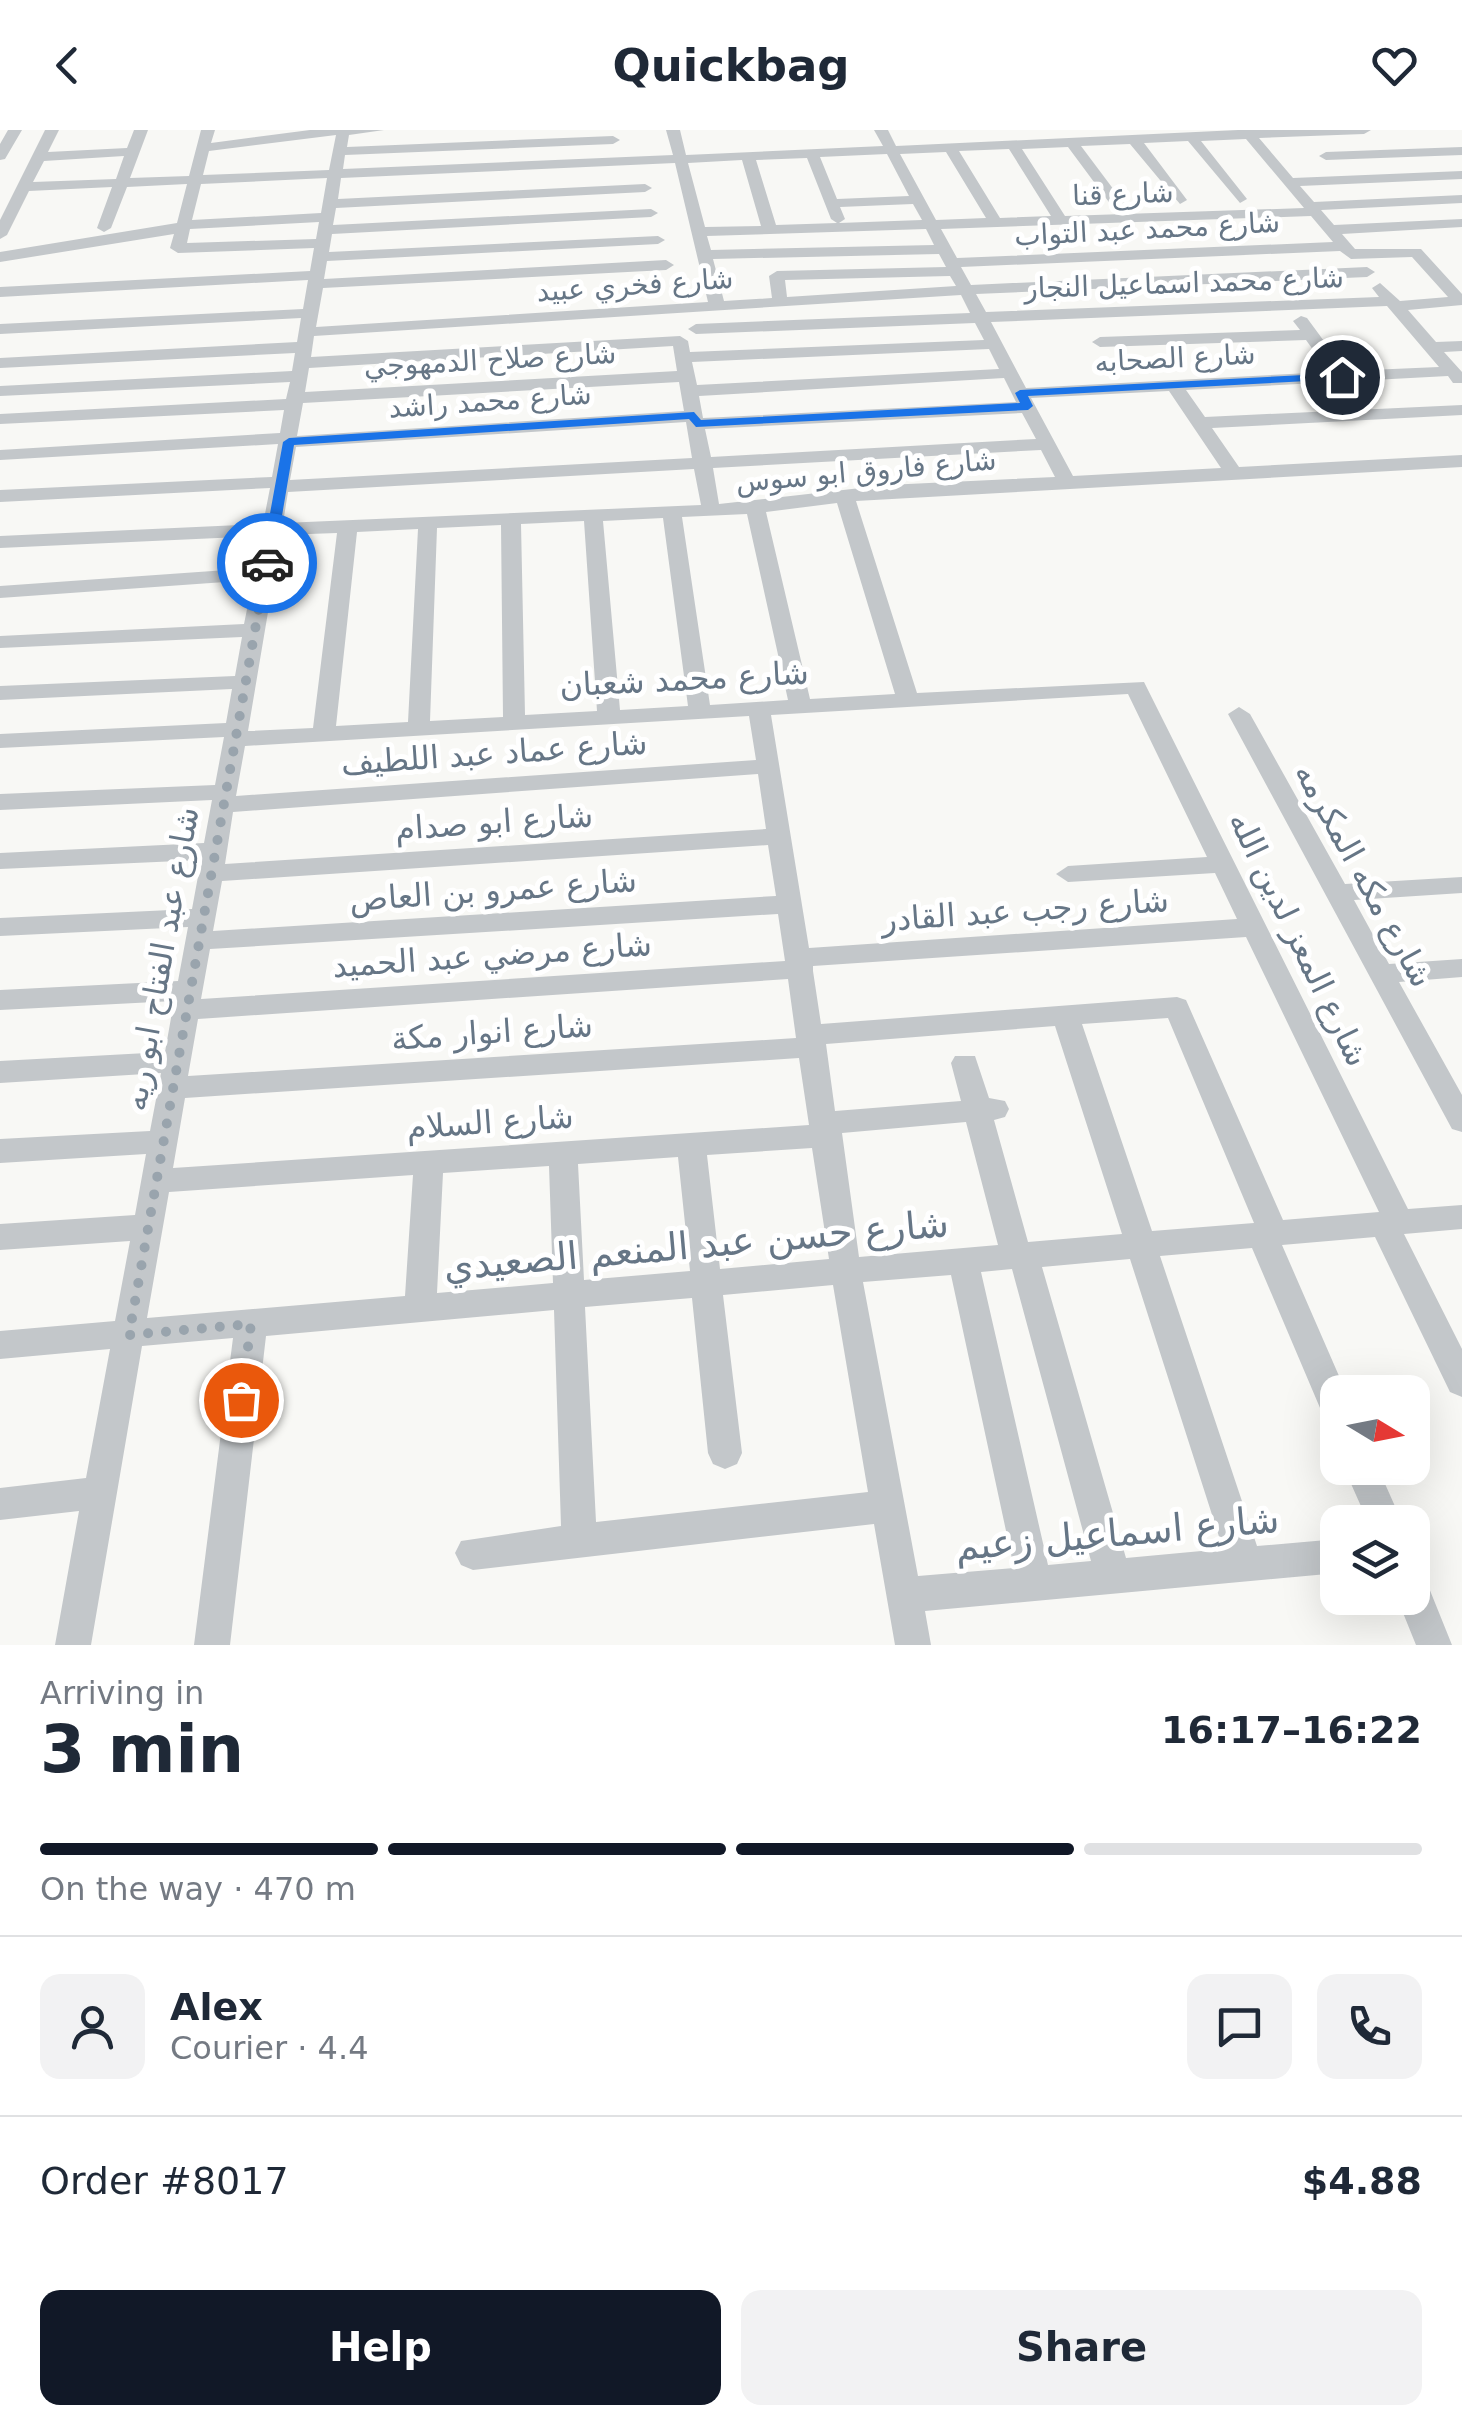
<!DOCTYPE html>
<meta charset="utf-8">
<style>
:root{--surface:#fff;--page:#f2f2f3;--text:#1f2937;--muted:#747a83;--line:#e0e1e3;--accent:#111827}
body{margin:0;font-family:"DejaVu Sans",Vazirmatn,sans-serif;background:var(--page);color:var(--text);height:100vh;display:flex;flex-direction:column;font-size:38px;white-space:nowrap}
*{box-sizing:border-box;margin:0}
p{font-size:32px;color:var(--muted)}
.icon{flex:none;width:55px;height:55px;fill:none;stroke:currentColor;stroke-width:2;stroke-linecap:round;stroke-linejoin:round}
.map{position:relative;height:1515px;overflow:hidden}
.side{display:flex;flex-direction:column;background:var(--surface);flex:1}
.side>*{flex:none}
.needle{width:65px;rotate:100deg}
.buttons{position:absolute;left:1320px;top:1245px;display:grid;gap:20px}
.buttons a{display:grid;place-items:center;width:110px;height:110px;border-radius:20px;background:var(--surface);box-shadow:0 10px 40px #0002;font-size:50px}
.pin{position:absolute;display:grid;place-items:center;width:85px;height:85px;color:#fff;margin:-42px;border:5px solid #fff;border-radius:50%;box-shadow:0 2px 10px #0007}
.courier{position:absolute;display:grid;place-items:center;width:100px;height:100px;margin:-50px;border:8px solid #1a73e8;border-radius:50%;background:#fff;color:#222;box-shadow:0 2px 12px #0007}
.summary em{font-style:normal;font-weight:600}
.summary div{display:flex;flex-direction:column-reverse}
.summary{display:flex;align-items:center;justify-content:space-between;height:170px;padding:0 40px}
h1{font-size:65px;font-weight:600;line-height:75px}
.bar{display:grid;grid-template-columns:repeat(4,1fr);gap:15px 10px;align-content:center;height:120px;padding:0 40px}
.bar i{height:12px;border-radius:8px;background:var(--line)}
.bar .active{background:var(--accent)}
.bar p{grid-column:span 4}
.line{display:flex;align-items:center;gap:25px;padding:0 40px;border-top:2px solid var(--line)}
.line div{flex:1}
.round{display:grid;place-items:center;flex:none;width:105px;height:105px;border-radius:20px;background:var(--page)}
.primary-button{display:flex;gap:20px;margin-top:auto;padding:20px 40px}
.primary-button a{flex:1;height:115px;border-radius:20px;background:var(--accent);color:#fff;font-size:40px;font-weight:600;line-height:115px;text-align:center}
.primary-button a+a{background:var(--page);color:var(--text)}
header{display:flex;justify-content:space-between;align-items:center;height:130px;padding:0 40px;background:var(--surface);font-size:45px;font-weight:600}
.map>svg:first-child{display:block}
</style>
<header><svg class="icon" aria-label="back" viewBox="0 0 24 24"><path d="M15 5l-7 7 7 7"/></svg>Quickbag<svg class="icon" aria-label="heart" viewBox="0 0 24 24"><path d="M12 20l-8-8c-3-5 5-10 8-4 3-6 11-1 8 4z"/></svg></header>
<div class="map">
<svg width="1462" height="1515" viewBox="0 0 1462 1515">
<rect width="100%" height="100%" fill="#f8f8f5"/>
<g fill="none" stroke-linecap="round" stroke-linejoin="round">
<!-- street -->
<path fill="#c3c7ca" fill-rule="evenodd" d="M8 0H22L5 29 0 30V14Z
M45 0H59L48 22 127 18 134 0H148L130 48 189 46 201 0H215L211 13 310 0H384L349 5 347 17 613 6 620 10 613 14 345 25 343 39 673 25 666 0H680L686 25 883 16 874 0H888L896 16 1238 0H1371L1364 4 1259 8 1293 48 1462 41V49L1300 56 1314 72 1462 65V73L1321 80 1334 95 1462 89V97L1342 104 1355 119H1421L1462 164V175L1408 180 1436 212 1462 211V221L1444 222 1462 242V253H1453L1448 246 1186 260 1205 287 1462 275V285L1212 298 1239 337 1462 325V337L856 371 917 563 1144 552 1408 1079 1462 1075V1099L1404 1104 1462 1219V1267L1450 1262 1375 1107 1282 1115 1346 1262H1338V1296L1326 1292 1252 1118 1160 1126 1257 1416 1338 1409V1443L925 1481 931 1515H895L874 1394 473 1440 461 1435 455 1423 461 1411 561 1396 554 1180 266 1206 230 1515H194L233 1208 142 1216 91 1515H55L79 1381 0 1390V1358L86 1348 110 1219 0 1229V1201L115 1191 130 1111 0 1120V1094L135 1085 146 1024 0 1033V1009L150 1001 161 943 0 953V931L165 922 174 871 0 880V860L178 851 188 797 0 806V788L192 779 201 730 0 739V723L204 713 212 670 0 680V664L215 655 224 607 0 618V604L226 593 232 559 0 570V556L235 546 242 507 0 518V506L244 494 253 450 0 468V456L255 438 261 406 0 418V406L263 394 270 358 0 372V360L272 347 278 314 0 330V320L280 303 284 280 0 294V284L286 269 290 252 0 266V256L292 241 295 223 0 238V228L297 212 301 188 0 204V194L303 179 308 150 0 167V157L310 141 314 118 178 123 170 118 174 104 0 132V122L177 93 187 54 127 57 111 98 104 102 97 98 112 57 29 61 7 105 0 109V90ZM336 5 329 40 203 45 209 21ZM1246 9 1304 78 1065 86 1022 19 1068 17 1114 79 1119 80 1126 76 1081 16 1130 14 1180 74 1187 70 1144 13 1188 11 1240 73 1247 69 1201 11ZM1009 19 1051 86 1000 88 959 21ZM946 22 986 88 936 90 900 24ZM887 24 909 66 837 69 820 27ZM124 26 116 49 33 52 44 31ZM807 28 831 89 837 93 776 95 756 30ZM742 30 761 96 705 97 688 33ZM675 33 708 172 316 197 323 158 666 140 674 135 666 130 324 149 327 131 658 114 665 110 658 106 329 122 332 104 651 87 658 83 651 79 333 95 336 78 645 62 652 58 645 54 338 69 341 48ZM327 48 321 83 192 90 201 54ZM913 74 922 90 839 93 845 89 840 77ZM1311 86 1333 112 957 128 941 99ZM319 92 316 109 187 113 190 99ZM926 99 934 115 711 120 707 106ZM1340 121 1351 129 1412 127 1448 167 1400 171 1380 153 1372 158 1379 167 986 182 976 164 1367 147 1375 142 1367 137 971 155 961 137ZM939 124 946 137 777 141 769 146 772 168 724 171 713 129ZM950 146 956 156 787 167 785 150ZM961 165 970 183 696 194 688 199 696 204 975 193 984 210 690 222 688 211 680 206 311 227 314 206ZM1387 176 1439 237 1346 241 1307 188 1301 186 1293 191 1300 200 1100 207 1092 212 1100 217 1306 210 1329 242 1026 258 991 192ZM673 216 677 241 305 262 309 238ZM989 219 999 239 697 255 692 232ZM1004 248 1016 272 703 288 699 266ZM679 252 684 281 297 306 303 273ZM1169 261 1221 338 1073 346 1031 268ZM1022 283 1036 309 711 327 705 299ZM686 292 692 328 290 350 296 317ZM1041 320 1055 347 887 355 719 374 713 338ZM694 339 701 375 283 393 288 362ZM837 373 895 564 810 569 766 382ZM747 384 788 570 710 575 682 387ZM663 388 688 576 620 580 603 391ZM584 391 597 581 525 585 521 394ZM501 395 503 587 430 591 437 398ZM418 399 408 592 336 596 357 402ZM337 403 313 598 248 601 281 405ZM1128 564 1207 727 1068 736 1056 744 1068 752 1215 743 1237 789 809 818 771 585ZM749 586 756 630 236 666 245 616ZM758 644 766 699 225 734 233 682ZM768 715 776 766 213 801 222 751ZM778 784 785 831 201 869 210 819ZM1246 807 1379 1082 1283 1090 1186 870 1177 867 821 894 813 841V836ZM788 849 796 908 188 946 198 889ZM1168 888 1254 1093 1152 1101 1082 894ZM1055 896 1122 1104 1028 1112 994 990 1005 987 1009 979 1005 971 989 968 975 926H955L951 933 961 971 835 981 826 914ZM799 928 809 995 173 1038 185 968ZM966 992 998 1115 859 1127 842 1003ZM812 1018 829 1129 720 1139 707 1025ZM678 1027 690 1141 584 1150 578 1034ZM549 1036 553 1153 437 1163 443 1043ZM413 1045 405 1166 147 1188 169 1062ZM1130 1129 1223 1419 1126 1428 1042 1137ZM1012 1139 1091 1431 1048 1435 981 1142ZM951 1145 1014 1438 918 1446 863 1152ZM833 1155 868 1362 596 1392 585 1177 692 1168 708 1323 713 1334 725 1339 737 1334 742 1323 723 1165Z
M1462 17V25L1326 30 1319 26 1326 22Z
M1239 577 1250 584 1345 754 1462 747V763L1354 770 1389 834 1462 829V847L1399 852 1462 965V1002L1452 999 1228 584Z
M1344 1338H1378L1402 1392H1368Z
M1412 1443 1425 1448 1452 1515H1416L1397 1468H1412Z"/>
</g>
<!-- route -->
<path fill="#1a73e8" d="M1342 243 1345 249 1028 266 1033 276 1028 280 696 297 689 289 294 315 274 433 267 437 261 433 283 312 289 308 694 282 701 290 1020 273 1015 263 1020 260Z"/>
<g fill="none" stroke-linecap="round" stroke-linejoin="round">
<!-- done -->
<path stroke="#99a4ad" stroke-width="10" stroke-dasharray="0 18" d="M241 1270 251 1194 129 1205 267 433"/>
</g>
<g text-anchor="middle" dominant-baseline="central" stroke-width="10" stroke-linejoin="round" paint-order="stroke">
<!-- far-street labels -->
<g font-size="28" fill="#667686" stroke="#fff">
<text transform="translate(1123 64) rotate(-2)">شارع قنا</text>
<text transform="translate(1147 99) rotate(-3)">شارع محمد عبد التواب</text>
<text transform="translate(1184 153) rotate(-2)">شارع محمد اسماعيل النجار</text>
<text transform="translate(635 155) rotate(-4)">شارع فخري عبيد</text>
<text transform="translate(1175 228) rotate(-3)">شارع الصحابه</text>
<text transform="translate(490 230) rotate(-3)">شارع صلاح الدمهوجي</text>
<text transform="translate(490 271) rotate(-4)">شارع محمد راشد</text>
<text transform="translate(866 341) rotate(-5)">شارع فاروق ابو سوس</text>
</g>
<!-- street labels -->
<g font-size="32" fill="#667686" stroke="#fff">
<text transform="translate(684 549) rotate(-3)">شارع محمد شعبان</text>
<text transform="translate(494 623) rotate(-4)">شارع عماد عبد اللطيف</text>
<text transform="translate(494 692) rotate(-4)">شارع ابو صدام</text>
<text transform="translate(1364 745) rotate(61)">شارع مكه المكرمه</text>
<text transform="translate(493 760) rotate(-4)">شارع عمرو بن العاص</text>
<text transform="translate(1025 780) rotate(-4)">شارع رجب عبد القادر</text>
<text transform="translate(1299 809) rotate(64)">شارع المعز لدين الله</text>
<text transform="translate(492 825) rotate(-4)">شارع مرضي عبد الحميد</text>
<text transform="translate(161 829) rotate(-80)">شارع عبد الفتاح ابو ريه</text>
<text transform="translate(492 902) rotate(-4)">شارع انوار مكة</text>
<text transform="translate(490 992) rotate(-4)">شارع السلام</text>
</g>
<!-- near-street labels -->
<g font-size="38" fill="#667686" stroke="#fff">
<text transform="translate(696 1115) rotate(-5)">شارع حسن عبد المنعم الصعيدي</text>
<text transform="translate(1117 1403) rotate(-5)">شارع اسماعيل زعيم</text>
</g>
</g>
</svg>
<div class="buttons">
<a><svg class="needle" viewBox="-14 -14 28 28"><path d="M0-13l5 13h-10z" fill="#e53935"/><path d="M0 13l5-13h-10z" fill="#747a83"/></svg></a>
<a><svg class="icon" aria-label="layers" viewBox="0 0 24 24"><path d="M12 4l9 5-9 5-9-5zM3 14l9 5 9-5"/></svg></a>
</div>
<div class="pin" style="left:241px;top:1270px;background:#ea580c"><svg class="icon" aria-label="bag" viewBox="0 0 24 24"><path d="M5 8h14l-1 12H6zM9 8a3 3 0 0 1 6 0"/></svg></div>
<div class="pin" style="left:1342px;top:247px;background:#1f2937"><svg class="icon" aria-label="home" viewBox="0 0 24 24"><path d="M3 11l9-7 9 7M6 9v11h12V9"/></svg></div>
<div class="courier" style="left:267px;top:433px"><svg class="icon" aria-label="car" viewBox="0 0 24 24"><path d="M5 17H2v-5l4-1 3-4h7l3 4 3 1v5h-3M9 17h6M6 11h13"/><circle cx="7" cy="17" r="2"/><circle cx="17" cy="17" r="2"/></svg></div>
</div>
<section class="side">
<div class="summary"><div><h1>3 min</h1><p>Arriving in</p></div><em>16:17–16:22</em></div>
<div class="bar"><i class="active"></i><i class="active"></i><i class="active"></i><i></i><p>On the way · 470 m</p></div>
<div class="line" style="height:180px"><a class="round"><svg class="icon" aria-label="person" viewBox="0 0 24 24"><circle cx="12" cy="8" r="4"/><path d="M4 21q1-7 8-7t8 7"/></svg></a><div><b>Alex</b><p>Courier · 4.4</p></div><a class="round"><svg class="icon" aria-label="chat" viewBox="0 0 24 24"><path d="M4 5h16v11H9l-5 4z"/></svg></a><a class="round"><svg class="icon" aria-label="phone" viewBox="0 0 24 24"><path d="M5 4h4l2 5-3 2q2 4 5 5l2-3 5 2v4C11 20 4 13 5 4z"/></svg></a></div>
<div class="line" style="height:130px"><div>Order #8017</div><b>$4.88</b></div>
<div class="primary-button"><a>Help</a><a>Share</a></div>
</section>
